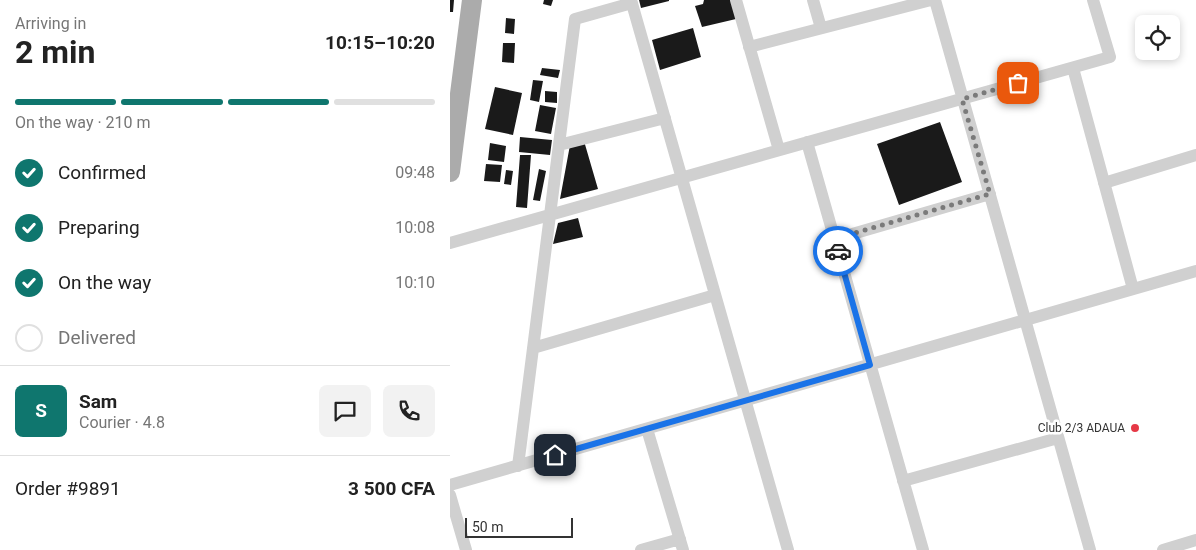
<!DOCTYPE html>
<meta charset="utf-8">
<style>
:root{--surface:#fff;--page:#f2f2f2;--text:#222;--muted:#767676;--line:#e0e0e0;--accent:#0f766e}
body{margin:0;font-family:Roboto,sans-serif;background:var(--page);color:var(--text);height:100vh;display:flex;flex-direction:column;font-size:19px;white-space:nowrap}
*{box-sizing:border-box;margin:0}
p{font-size:16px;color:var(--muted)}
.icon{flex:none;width:28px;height:28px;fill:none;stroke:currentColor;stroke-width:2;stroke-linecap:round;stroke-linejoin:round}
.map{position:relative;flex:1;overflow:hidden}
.drawer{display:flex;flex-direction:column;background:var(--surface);width:450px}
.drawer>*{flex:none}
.buttons{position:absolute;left:685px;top:15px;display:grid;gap:10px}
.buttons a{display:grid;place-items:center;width:45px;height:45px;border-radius:8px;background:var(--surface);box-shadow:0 2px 8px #0003;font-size:25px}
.scale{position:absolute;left:15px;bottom:12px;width:108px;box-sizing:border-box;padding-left:5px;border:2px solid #333;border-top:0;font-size:14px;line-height:18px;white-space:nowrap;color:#333;-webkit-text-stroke:4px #fff;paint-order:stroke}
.pin{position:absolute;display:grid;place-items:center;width:42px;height:42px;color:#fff;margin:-21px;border-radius:10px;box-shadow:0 2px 8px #0006}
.courier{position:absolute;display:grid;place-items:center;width:50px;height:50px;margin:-25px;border:4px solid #1a73e8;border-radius:50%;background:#fff;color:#222;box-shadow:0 1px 6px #0007}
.head em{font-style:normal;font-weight:700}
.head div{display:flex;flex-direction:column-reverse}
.head{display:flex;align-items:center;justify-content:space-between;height:85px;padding:0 15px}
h1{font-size:32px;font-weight:700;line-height:38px}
.bar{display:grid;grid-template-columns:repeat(4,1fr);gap:8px 5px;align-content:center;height:60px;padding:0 15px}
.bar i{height:6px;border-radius:4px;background:var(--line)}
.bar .active{background:var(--accent)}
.bar p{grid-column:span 4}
.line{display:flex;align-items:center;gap:12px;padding:0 15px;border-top:1px solid var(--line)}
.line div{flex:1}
.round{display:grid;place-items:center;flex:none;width:52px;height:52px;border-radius:8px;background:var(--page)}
ol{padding:0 15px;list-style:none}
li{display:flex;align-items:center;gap:15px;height:55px}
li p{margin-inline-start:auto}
li .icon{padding:5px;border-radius:50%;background:var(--accent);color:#fff;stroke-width:4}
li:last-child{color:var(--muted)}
li i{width:28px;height:28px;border:2px solid var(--line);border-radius:50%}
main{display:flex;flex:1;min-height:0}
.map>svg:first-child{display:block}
</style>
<main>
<section class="drawer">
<div class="head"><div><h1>2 min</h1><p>Arriving in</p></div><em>10:15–10:20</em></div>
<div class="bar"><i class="active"></i><i class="active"></i><i class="active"></i><i></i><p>On the way · 210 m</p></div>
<ol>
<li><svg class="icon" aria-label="check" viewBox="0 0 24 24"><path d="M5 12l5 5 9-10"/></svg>Confirmed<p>09:48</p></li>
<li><svg class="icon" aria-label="check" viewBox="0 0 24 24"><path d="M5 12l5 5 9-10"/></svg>Preparing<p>10:08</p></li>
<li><svg class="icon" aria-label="check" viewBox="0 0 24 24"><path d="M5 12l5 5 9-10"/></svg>On the way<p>10:10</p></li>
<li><i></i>Delivered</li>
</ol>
<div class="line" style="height:90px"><b class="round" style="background:var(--accent);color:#fff">S</b><div><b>Sam</b><p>Courier · 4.8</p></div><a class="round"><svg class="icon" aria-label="chat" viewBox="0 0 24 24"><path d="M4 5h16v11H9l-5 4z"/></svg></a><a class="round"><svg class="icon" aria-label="phone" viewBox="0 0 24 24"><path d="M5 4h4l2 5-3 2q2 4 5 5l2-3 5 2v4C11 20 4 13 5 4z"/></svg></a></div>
<div class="line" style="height:65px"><div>Order #9891</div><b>3 500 CFA</b></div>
</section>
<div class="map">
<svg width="746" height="550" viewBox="0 0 746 550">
<rect width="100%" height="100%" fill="#fff"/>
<!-- building -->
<path fill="#1a1a1a" d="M0 0H4L3 12H0Z
M94 0H103L101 6 93 4Z
M189 0H219V1L191 8Z
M254 0H281L286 19 252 27 245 6 253 4Z
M56 18 65 19 64 34 55 33Z
M243 28 251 57 210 70 202 40Z
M53 43H65L64 63 52 62Z
M92 68 110 70 108 78 90 75Z
M83 80 93 81 89 102 80 100Z
M45 87 72 93 63 135 35 129Z
M95 91 107 92V103L95 102Z
M90 105 106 108 101 134 85 131Z
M490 122 512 182 449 205 427 144Z
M70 137 102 140 100 155 69 152Z
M134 141 148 189 110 199 120 145Z
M40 143 56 146 54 162 38 160Z
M70 155H81L77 208 66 207Z
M36 164 52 165 50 182 34 181Z
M89 169 96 171 90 201 83 200Z
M56 170 63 171 61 185 54 184Z
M128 218 133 237 103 244 108 223Z"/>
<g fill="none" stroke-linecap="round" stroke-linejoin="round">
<!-- street -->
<path stroke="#d0d0d0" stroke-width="12" d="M181 0 338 550
M286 0 329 150
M363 0 371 28
M485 0 640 550
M299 47 481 0
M623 68 683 289
M357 142 473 550
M109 145 215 118
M654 183 746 155
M385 239 540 194
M0 243 660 57 643 0
M83 348 265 295
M197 429 233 550
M68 466 125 19 182 3
M453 481 608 438
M0 485 746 271
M0 495 16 550
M191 550 230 539
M713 550 746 540"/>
<!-- primary -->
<path stroke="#ababab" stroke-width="20" d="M0 172 22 0"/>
</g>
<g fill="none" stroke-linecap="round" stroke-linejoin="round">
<!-- done -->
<path stroke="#7a7a7a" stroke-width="5" stroke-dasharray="0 9" d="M388 251 384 239 540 194 512 99 568 83"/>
<!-- route -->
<path stroke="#1a73e8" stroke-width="6" d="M105 455 420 365 388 251"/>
</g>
<!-- markers -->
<circle fill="#e63946" stroke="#fff" stroke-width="2" cx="685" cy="428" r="5"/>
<g text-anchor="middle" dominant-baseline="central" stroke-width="5" stroke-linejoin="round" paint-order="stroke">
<!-- poi labels -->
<g font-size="12" fill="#333" stroke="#fff" text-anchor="end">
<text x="675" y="428">Club 2/3 ADAUA</text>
</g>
</g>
</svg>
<div class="buttons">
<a><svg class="icon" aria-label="locate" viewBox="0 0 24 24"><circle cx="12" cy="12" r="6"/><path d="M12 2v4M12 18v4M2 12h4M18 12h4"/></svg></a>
</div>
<div class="scale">50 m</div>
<div class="pin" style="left:568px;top:83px;background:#ea580c"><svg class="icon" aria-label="bag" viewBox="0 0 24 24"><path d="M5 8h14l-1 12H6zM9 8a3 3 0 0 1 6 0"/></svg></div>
<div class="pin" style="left:105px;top:455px;background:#1f2937"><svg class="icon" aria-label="home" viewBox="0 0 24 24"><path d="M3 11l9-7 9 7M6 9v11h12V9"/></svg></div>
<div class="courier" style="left:388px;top:251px"><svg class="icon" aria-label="car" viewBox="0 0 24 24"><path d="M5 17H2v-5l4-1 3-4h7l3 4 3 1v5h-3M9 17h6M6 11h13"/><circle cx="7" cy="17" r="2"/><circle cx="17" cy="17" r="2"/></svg></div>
</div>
</main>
